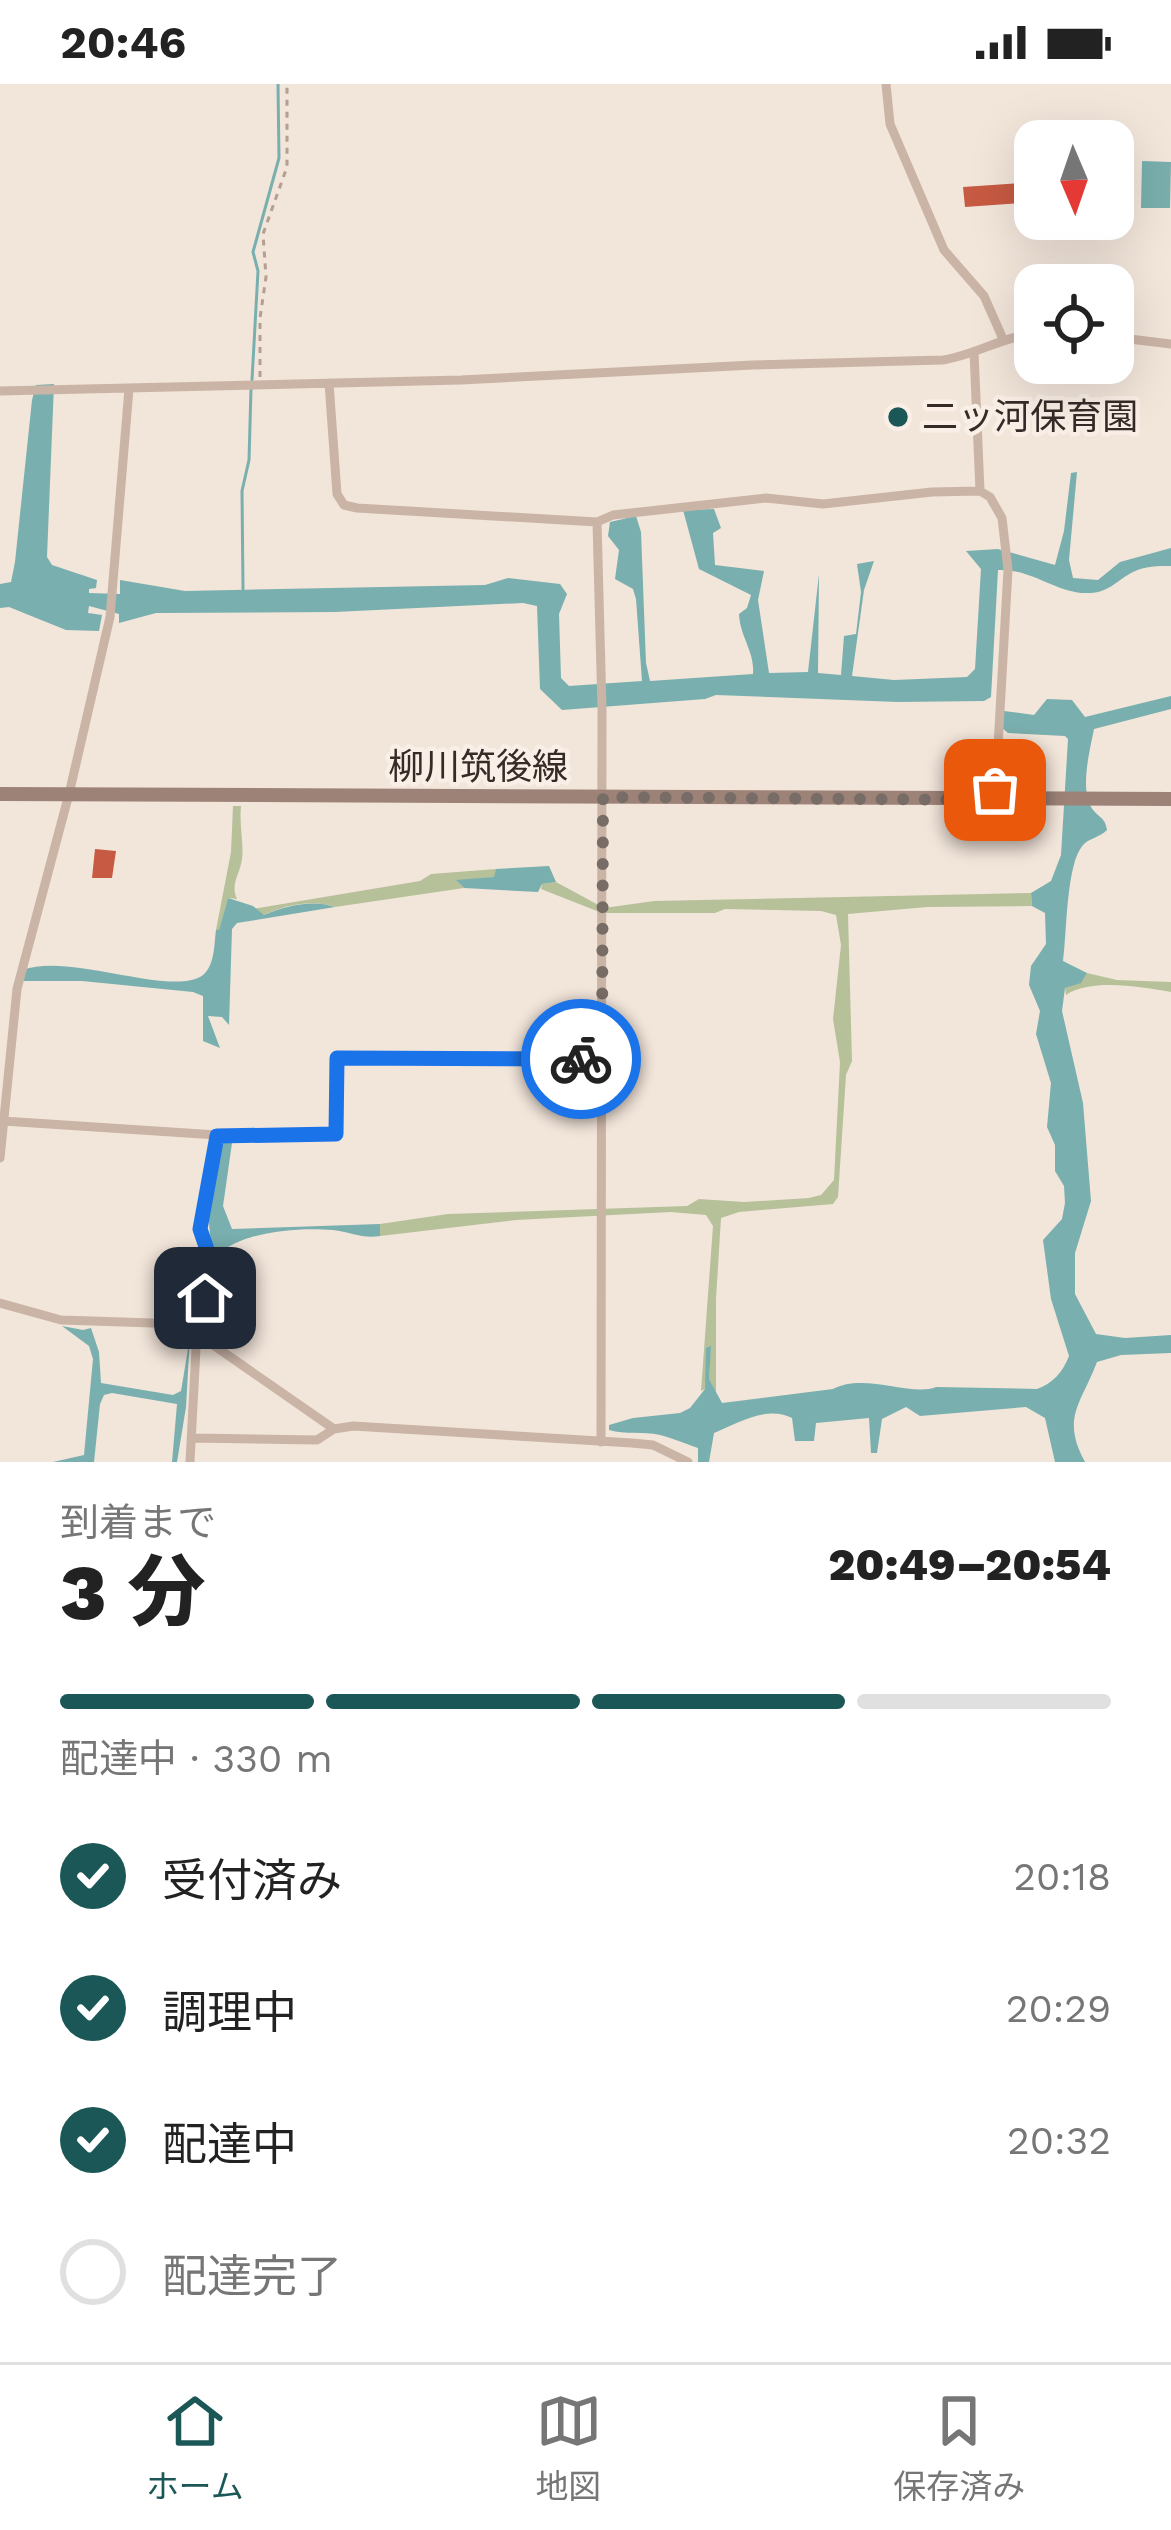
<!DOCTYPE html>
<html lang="ja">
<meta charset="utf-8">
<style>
:root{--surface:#fff;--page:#f6f6f6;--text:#222;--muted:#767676;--line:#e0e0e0;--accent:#1c5757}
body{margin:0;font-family:"Work Sans","Noto Sans JP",sans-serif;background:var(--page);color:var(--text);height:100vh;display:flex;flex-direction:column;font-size:45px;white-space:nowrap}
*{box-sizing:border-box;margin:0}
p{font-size:39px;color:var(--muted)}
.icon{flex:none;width:66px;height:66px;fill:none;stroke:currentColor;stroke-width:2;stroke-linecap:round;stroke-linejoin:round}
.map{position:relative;height:1378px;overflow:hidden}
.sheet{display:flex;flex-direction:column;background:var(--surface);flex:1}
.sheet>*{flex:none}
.needle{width:78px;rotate:178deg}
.controls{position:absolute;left:1014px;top:36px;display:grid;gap:24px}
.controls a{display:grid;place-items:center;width:120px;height:120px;border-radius:24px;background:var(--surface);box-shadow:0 12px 48px #0002;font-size:60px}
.pin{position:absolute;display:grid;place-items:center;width:102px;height:102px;color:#fff;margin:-51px;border-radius:24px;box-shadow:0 6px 18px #0006}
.courier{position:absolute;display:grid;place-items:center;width:120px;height:120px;margin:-60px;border:9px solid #1a73e8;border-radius:50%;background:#fff;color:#222;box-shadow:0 3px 15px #0007}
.headline em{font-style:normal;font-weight:800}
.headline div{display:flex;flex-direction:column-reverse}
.headline{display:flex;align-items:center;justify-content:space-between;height:204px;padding:0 60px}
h1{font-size:78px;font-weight:800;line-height:90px}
.bar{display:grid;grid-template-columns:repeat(4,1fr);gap:18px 12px;align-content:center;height:144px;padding:0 60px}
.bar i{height:15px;border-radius:9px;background:var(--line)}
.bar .on{background:var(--accent)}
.bar p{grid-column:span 4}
ol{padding:0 60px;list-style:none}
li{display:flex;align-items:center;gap:36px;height:132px}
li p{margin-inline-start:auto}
li .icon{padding:12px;border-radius:50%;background:var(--accent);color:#fff;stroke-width:4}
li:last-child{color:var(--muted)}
li i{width:66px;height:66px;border:6px solid var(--line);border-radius:50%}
.status{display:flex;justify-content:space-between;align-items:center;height:84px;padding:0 60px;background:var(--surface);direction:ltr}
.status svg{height:33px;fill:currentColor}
.tabs{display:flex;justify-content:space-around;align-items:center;height:168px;border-top:3px solid var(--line);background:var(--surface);font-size:33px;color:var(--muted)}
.tabs a{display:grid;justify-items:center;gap:6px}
.tabs .on{color:var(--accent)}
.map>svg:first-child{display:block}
</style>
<div class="status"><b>20:46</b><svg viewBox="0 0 49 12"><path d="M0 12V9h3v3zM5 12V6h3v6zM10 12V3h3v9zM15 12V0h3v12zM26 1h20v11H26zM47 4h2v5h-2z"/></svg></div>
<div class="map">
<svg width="1171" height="1378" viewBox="0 0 1171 1378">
<rect width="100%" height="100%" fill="#f2e5da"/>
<!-- green -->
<path fill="#b6c19a" d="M233 722H241C239 741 244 759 242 775 240 791 230 799 237 815L228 814 219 847 216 846 231 768Z
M496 785 495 793 457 797 464 804 335 823C312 815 285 821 264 831L252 825 420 797 431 790Z
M556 798 604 824 654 817 1031 809 1032 822 927 823 848 830 852 977 846 991 838 1113 833 1120 739 1128 721 1134 716 1215V1309L709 1295 710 1263 705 1305 701 1307 713 1142 706 1131 671 1128 516 1136 380 1152V1140L448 1130 687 1122 699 1115 744 1118 809 1114 821 1111 834 1096 840 978 833 935 841 861 836 831 821 827 725 825 715 829H602L541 805 542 800Z
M1087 889 1117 896 1171 898V908C1142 903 1091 894 1066 911L1065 904 1081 898Z"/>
<!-- water -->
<path fill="#79afae" d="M1142 77 1171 78 1170 124H1141Z
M54 300 47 473 52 481 97 496 96 504 89 505V509L120 510V496L185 507 485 501 508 494 560 500 567 510 559 530 561 594 569 602 642 597 636 515 633 505 615 495 619 466 608 452 610 438 636 432 641 448 646 579 650 597 753 590C755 568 740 553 739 530L747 524 751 511 699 485 683 426 714 425 721 444 713 449 715 481 764 487 758 516 769 589 808 588 819 490 818 589 841 591 844 552 856 550 861 508 857 480 874 477 864 506 852 592 894 596 967 593 975 585 981 485 966 467 998 465 1055 481 1064 447 1071 389 1077 388 1069 476 1073 494 1098 496 1120 478 1171 464V482C1158 482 1145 482 1133 488 1117 496 1110 508 1090 509 1058 511 1032 484 998 486L991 613 984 617 898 618 716 611 705 615 562 626 540 605 537 522 523 519 335 528 156 529 119 539V530L89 522 88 529 102 531 99 547 66 546 9 523 0 524V500L11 498 15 478 32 316 36 301Z
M1171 612V625L1094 645C1090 666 1080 703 1091 723 1098 734 1105 732 1107 746 1100 753 1088 755 1083 761 1066 780 1067 849 1063 877L1087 889 1081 899 1065 904 1062 927 1083 1019 1091 1117 1075 1169V1210L1096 1250 1125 1254 1171 1251V1269L1121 1271 1097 1278C1081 1320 1061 1334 1085 1378H1055L1045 1334 1026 1323 920 1332 906 1323 882 1335 877 1369H871L869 1334 816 1339 814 1357H795L792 1334C767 1321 738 1339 714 1349L709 1378H698V1364C687 1360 672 1354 660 1351 643 1347 625 1351 609 1346V1341L633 1334 680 1329 690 1324 705 1305 706 1264 711 1262 709 1295 722 1319 833 1305C864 1288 911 1313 936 1303L1037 1305C1052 1300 1063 1288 1069 1272L1051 1215 1043 1156 1062 1135 1065 1119 1064 1102 1055 1087V1061L1047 1043 1051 999 1036 950 1040 927 1029 901 1031 882 1046 860 1045 829 1032 822 1031 809 1051 797 1061 771 1068 655 1065 652 1008 649 1001 643 1004 627 1034 631 1047 615 1072 616 1085 633Z
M549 782 556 798 542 800 538 808 464 804 456 796 494 793 496 785Z
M228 814 253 822 264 831C285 822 312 815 335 823L237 839 232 845 229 941 222 933 208 932 220 964 203 957V912L193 908 82 897H20L23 886C69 868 173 914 203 891 215 881 214 860 216 846H219Z
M223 1058 232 1059 223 1122 232 1145 380 1140V1152C363 1155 350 1148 333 1146 297 1143 243 1147 216 1172L212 1171 208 1129Z
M62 1242 83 1246 91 1244 99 1268 101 1299 173 1311 181 1307 190 1253 186 1323 177 1378H172L177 1320 112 1309 104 1311 100 1320 94 1378H53L84 1371 93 1275 89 1262Z"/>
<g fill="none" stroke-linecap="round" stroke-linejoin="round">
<!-- stream -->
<path stroke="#79afae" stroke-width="3" d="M252 296 258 187 253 168 279 74 278 0
M243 505 242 407 249 376 251 305"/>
</g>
<!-- building -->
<path fill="#c75a42" d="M1035 98V118L965 123 963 103Z
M95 765 116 767 112 794H92Z"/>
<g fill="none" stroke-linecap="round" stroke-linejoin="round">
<!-- path -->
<path stroke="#b69e90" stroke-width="3" stroke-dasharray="6 6" stroke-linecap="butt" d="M260 293V234L266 193 263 150 287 83V0"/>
<!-- minor -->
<path stroke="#cab4a6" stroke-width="9" d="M886 0 890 40 944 166 984 212 1003 255
M1113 253 1171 260
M974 268 980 407
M329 299 337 410 344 421 357 424 597 438 613 431 766 414 823 420 932 408 980 407 990 413 1002 434 1008 486 995 715
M0 307 461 296 753 281 943 276C975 271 1002 253 1035 249
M597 438 602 625 601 1358
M3 1037 217 1051 336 1050 337 974 602 975
M0 1074 17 905 69 710 110 533 129 305
M0 1219 61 1236 183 1240 334 1345 353 1342 632 1359 653 1361 688 1378
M193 1354 317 1356 334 1345
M190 1378 197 1246 213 1183 200 1145 217 1051"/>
<!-- secondary -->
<path stroke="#9d8277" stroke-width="14" d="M0 710 1171 715"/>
</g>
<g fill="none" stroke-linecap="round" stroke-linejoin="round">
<!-- done -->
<path stroke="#786c66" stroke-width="12" stroke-dasharray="0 21.6" d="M581 975H602L603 713 995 716V706"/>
<!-- route -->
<path stroke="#1a73e8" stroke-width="15" d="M205 1214 213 1183 200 1145 217 1052 336 1050 337 974 581 975"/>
</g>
<!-- markers -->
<circle fill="#1c5757" stroke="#f9efe6" stroke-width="4.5" cx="898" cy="333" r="12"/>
<g text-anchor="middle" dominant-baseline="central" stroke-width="9" stroke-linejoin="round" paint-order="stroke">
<!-- poi labels -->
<g font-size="36" fill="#362b27" stroke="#f9efe6" text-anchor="start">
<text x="922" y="333">二ッ河保育園</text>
</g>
<!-- street labels -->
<g font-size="36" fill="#362b27" stroke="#f9efe6">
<text x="478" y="683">柳川筑後線</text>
</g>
</g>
</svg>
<div class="controls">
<a><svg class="needle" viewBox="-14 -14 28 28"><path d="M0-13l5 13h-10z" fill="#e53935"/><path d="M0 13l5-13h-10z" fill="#767676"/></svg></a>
<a><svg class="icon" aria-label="locate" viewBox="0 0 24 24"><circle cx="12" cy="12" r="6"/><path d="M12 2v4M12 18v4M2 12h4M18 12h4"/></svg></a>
</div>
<div class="pin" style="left:995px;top:706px;background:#ea580c"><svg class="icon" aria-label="bag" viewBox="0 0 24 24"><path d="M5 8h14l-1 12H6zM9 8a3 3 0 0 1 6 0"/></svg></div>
<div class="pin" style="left:205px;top:1214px;background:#1f2937"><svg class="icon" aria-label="home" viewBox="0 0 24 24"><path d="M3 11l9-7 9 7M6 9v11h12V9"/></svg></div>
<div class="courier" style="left:581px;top:975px"><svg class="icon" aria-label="bike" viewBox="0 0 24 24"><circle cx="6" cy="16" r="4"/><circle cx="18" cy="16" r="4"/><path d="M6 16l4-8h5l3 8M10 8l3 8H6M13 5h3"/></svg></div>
</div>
<section class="sheet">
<div class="headline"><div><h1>3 分</h1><p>到着まで</p></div><em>20:49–20:54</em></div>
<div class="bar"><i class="on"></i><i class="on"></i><i class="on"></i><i></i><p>配達中 · 330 m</p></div>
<ol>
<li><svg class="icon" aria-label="check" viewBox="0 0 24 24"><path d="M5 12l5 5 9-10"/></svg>受付済み<p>20:18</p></li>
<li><svg class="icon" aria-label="check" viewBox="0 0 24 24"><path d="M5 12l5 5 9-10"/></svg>調理中<p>20:29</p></li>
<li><svg class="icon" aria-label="check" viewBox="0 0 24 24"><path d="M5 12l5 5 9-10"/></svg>配達中<p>20:32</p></li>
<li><i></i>配達完了</li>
</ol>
</section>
<nav class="tabs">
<a class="on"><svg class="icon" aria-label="home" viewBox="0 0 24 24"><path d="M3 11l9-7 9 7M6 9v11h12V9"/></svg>ホーム</a>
<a><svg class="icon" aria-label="map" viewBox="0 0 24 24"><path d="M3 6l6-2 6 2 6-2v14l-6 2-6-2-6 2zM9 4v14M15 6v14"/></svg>地図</a>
<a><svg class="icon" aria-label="saved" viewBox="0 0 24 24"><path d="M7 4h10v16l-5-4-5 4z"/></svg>保存済み</a>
</nav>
